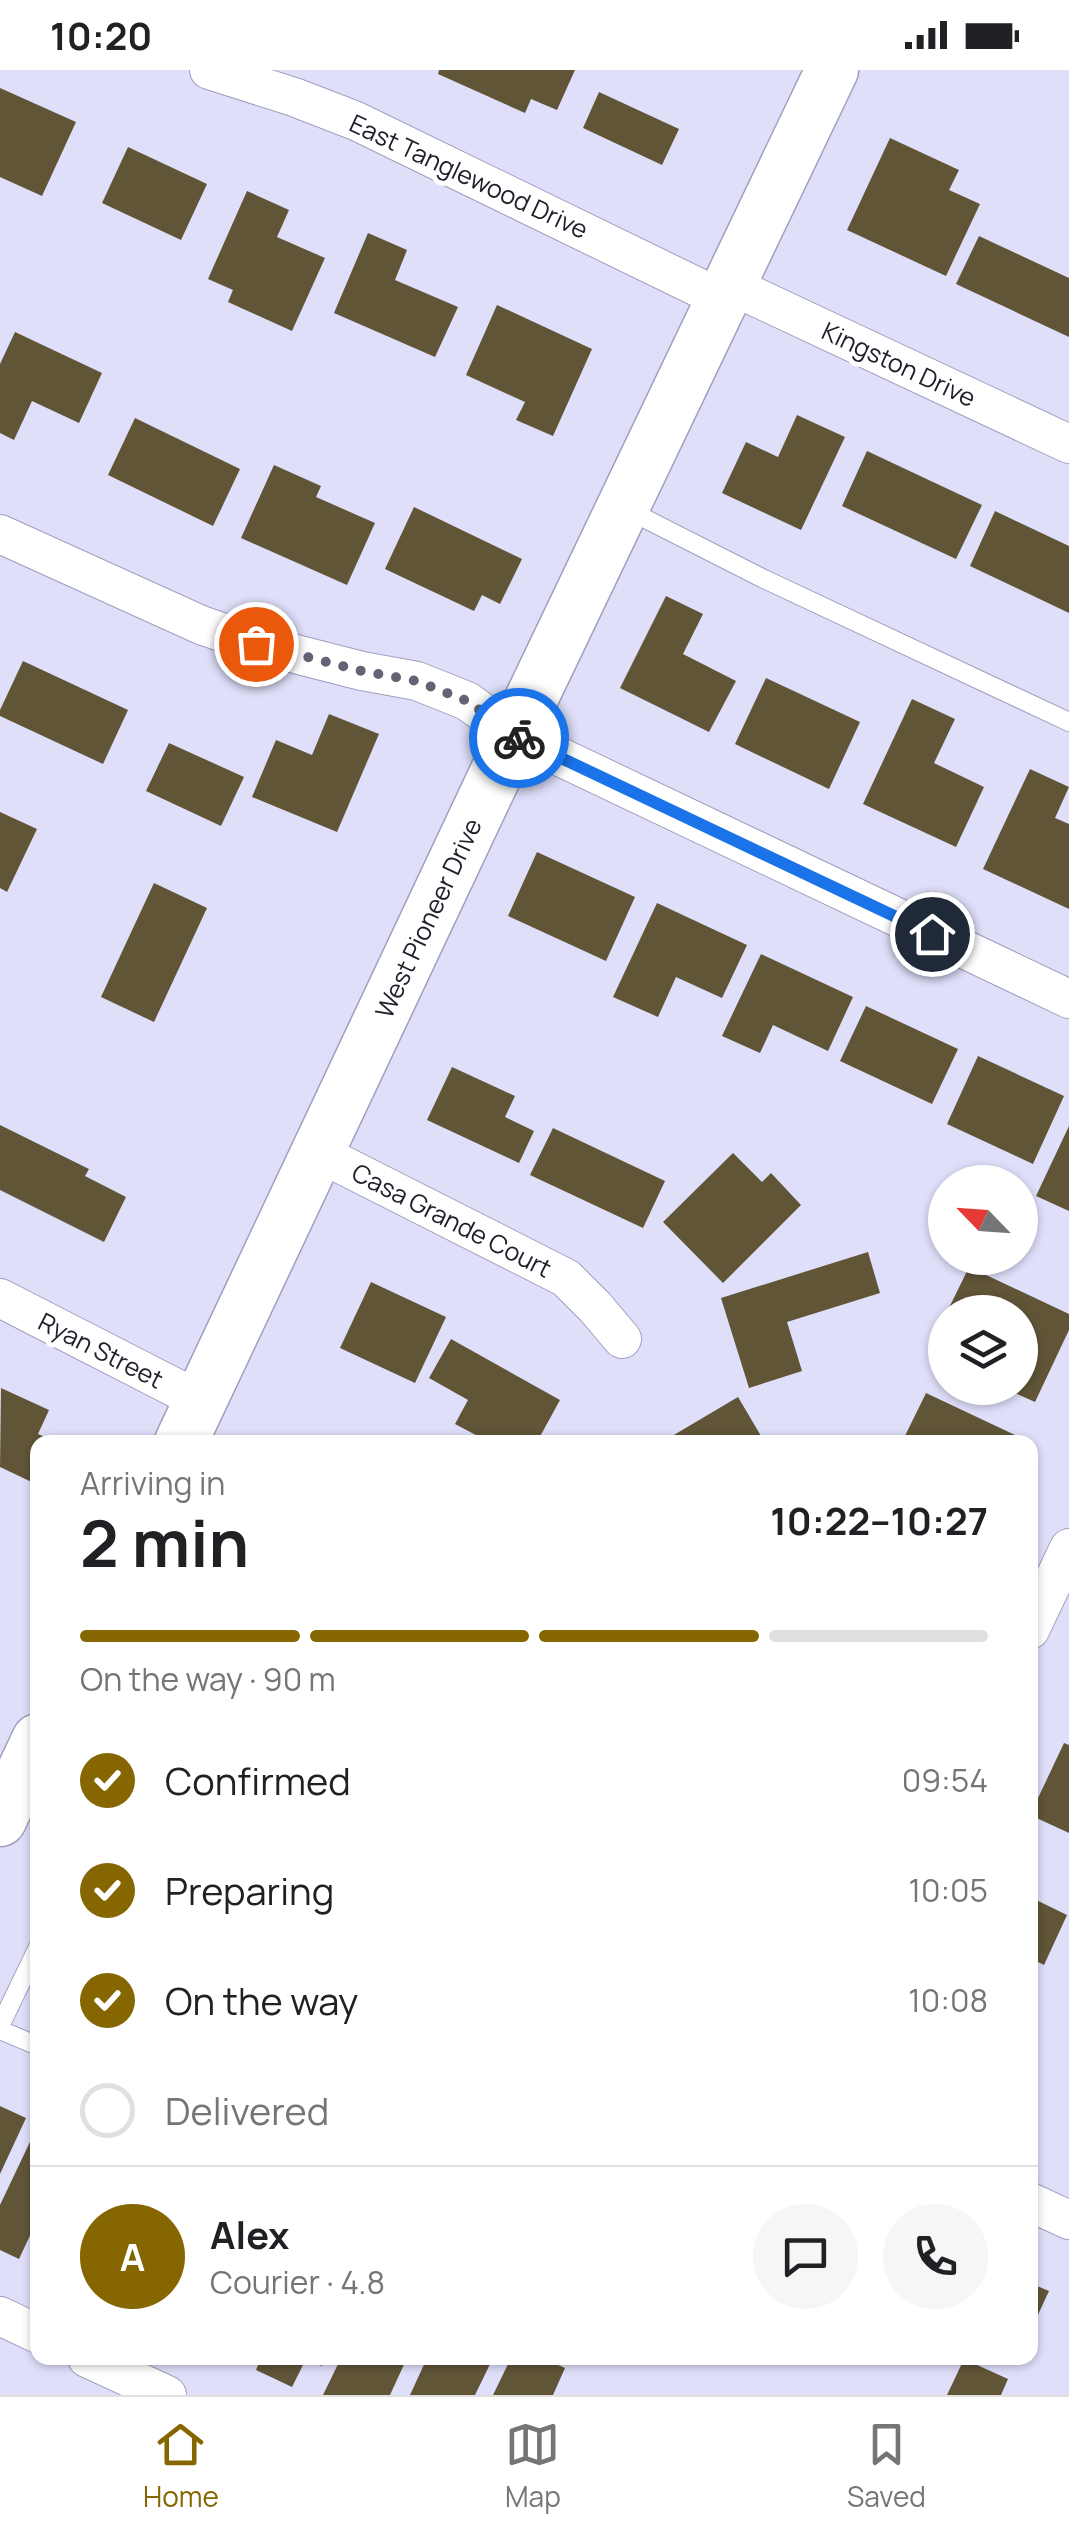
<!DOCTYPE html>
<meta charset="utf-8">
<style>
:root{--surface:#fff;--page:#f6f6f6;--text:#202124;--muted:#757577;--line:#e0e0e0;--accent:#866600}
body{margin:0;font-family:Manrope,sans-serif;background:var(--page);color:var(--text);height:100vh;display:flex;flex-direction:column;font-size:38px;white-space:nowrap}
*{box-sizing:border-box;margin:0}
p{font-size:32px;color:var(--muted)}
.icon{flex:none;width:55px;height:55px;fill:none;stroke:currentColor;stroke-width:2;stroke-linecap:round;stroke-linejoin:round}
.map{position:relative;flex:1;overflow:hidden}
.panel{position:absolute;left:30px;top:1365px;width:1008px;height:930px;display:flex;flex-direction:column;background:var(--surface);border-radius:20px;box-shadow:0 2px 8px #0004}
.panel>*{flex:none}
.needle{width:65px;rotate:295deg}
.tools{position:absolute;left:928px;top:1095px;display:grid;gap:20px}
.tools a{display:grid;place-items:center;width:110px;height:110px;border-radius:50%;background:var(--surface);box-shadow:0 2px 8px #0004;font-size:50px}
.pin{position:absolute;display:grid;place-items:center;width:85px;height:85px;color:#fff;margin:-42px;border:5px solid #fff;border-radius:50%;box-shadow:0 2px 10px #0007}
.courier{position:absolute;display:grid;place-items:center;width:100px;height:100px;margin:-50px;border:8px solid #1a73e8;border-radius:50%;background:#fff;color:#222;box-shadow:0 2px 12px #0007}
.headline em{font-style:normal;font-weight:700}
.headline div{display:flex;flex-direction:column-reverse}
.headline{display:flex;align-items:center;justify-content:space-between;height:170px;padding:0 50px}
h1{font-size:65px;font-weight:700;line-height:75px}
.bar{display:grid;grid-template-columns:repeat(4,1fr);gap:15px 10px;align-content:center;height:120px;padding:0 50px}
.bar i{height:12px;border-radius:8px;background:var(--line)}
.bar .selected{background:var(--accent)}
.bar p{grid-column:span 4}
.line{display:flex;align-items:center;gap:25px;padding:0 50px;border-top:2px solid var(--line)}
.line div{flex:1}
.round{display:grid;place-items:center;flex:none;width:105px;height:105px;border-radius:52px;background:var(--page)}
ol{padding:0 50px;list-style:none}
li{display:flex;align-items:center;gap:30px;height:110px}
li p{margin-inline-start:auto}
li .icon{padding:10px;border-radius:50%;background:var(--accent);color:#fff;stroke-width:4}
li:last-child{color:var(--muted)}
li i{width:55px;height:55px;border:5px solid var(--line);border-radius:50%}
.status{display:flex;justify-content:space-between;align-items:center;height:70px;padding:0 50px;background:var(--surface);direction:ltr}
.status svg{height:28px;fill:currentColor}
.dock{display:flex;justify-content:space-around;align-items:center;height:140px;border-top:2px solid var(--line);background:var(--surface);font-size:28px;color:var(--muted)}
.dock a{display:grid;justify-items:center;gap:5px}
.dock .selected{color:var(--accent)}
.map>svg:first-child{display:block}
</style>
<div class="status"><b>10:20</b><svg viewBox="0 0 49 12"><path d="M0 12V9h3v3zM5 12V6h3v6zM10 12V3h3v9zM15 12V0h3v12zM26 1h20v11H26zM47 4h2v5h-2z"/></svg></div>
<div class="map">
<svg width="1069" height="2325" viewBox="0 0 1069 2325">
<rect width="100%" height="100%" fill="#dfdffa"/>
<!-- building -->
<path fill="#615538" d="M439 0H575L557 40 531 29 525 43 438 4Z
M0 18 76 52 42 126 0 107Z
M599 22 679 59 662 95 583 58Z
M890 68 959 100 949 120 980 134 946 206 847 160Z
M128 77 207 114 181 170 102 133Z
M247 121 289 140 277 167 325 188 292 261 228 232 233 220 208 209Z
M368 163 407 180 395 210 458 237 435 287 334 243Z
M979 166 1069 208V267L956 214Z
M497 235 592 279 553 366 516 350 525 332 466 305Z
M15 262 102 303 79 353 32 331 14 370 0 363V294Z
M797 345 845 367 801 460 722 423 746 372 778 387Z
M135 348 240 399 213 456 108 405Z
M867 381 982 435 956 489 842 436Z
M274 395 321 416 316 427 375 453 347 515 241 468Z
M414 437 522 489 500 534 482 525 474 541 385 499Z
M995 441 1069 476V543L970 496Z
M666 526 703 544 683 584 736 611 709 662 620 618Z
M23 591 128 640 103 694 0 646V640Z
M766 608 860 652 829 719 735 674Z
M912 629 955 649 934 693 984 717 956 777 863 734Z
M329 644 379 664 337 762 252 727 276 670 312 685Z
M169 673 244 707 221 756 146 721Z
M1030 699 1069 717 1055 748 1069 754V839L983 799Z
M0 742 37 759 7 822 0 818Z
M537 782 635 827 606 891 508 846Z
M154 813 207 838 154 952 101 927Z
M657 833 747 875 722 928 676 907 658 947 613 927Z
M761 884 853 927 828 981 773 955 760 983 722 966Z
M866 936 958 979 932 1034 840 991Z
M978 986 1064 1026 1033 1094 947 1054Z
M452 997 515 1026 505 1047 534 1061 519 1093 427 1050Z
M0 1055 89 1099 85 1106 126 1127 104 1172 0 1120Z
M1069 1056V1141L1036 1126Z
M553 1058 665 1111 643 1158 530 1105Z
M733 1083 762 1112 771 1103 801 1135 723 1213 663 1152Z
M868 1182 880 1223 787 1252 802 1301 749 1318 721 1228Z
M969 1197 1069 1244V1260L1035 1332 1004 1318H1020V1242H947Z
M371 1212 446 1247 415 1313 340 1278Z
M451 1269 560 1330 537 1372H489L455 1354 468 1330 429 1308Z
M1 1318 49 1340 38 1364 56 1372H38V1415L0 1397Z
M926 1323 1015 1365 1011 1372H902Z
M738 1327 764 1371 762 1372H662Z
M1064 1673 1069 1675V1763L1030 1745Z
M1030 1827 1067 1845 1044 1895 1030 1888Z
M0 2036 26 2048 0 2104Z
M38 2055V2157L35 2155 19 2189 0 2180V2135Z
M1030 2213 1049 2221 1030 2262Z
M261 2288H327L322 2296 306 2289 292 2317 256 2300Z
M341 2288H407L390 2325H323Z
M427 2288H493L475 2325H410Z
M511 2288H543L565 2298 553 2325H493Z
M964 2289 1008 2309 1001 2325H947Z"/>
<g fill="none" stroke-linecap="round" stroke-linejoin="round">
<!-- lane casing -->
<g stroke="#a09fbf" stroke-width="20">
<path id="lane" d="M628 440 764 509 1069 652
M0 1956 38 1877
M0 1960 38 1976"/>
</g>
<!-- street casing -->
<g stroke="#a09fbf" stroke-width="40">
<path id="street" d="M209 0 294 27 356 51 722 229
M730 215 1069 374
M0 464 201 555 256 574 362 601 417 611 467 631 514 665 1069 929
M317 1082 566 1208 596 1238 622 1269
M0 1228 201 1331
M1030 1560 1069 1478
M1030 2132 1069 2150
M0 2246 38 2264
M87 2288 167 2325"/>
</g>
<!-- secondary casing -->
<g stroke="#a09fbf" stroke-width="55">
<path id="secondary" d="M181 1372 514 665 832 0
M0 1750 38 1670"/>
</g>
<!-- lane -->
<use href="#lane" stroke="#fff" stroke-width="18"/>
<!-- street -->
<use href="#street" stroke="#fff" stroke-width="38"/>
<!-- secondary -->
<use href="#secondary" stroke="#fff" stroke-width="52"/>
</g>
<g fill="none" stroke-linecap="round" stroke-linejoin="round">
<!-- done -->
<path stroke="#636374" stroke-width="10" stroke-dasharray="0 18" d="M256 574 362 601 417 611 467 631 519 668"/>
<!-- route -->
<path stroke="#1a73e8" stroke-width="12" d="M519 668 932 864"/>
</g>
<g text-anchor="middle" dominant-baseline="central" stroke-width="10" stroke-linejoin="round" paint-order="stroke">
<!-- street labels -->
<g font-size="25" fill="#20202c" stroke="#fff">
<text transform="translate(469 106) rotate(25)">East Tanglewood Drive</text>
<text transform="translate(899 294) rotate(25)">Kingston Drive</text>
<text transform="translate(428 848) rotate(-65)">West Pioneer Drive</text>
<text transform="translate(452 1150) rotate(27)">Casa Grande Court</text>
<text transform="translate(101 1280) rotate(27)">Ryan Street</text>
</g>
</g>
</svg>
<div class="tools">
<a><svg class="needle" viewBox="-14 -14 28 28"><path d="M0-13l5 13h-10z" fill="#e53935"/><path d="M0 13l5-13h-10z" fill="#757577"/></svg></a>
<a><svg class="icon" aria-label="layers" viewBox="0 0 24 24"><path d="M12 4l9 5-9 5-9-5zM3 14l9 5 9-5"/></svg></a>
</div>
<div class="pin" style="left:256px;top:574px;background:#ea580c"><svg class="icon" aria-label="bag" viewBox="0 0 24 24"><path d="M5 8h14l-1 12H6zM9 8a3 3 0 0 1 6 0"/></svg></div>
<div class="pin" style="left:932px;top:864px;background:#1f2937"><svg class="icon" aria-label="home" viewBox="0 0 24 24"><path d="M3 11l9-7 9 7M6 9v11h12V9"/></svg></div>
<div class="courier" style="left:519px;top:668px"><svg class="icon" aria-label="bike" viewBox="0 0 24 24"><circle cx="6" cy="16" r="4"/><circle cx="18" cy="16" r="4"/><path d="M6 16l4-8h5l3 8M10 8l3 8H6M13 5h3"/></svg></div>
<section class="panel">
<div class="headline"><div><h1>2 min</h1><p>Arriving in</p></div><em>10:22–10:27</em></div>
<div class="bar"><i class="selected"></i><i class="selected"></i><i class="selected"></i><i></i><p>On the way · 90 m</p></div>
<ol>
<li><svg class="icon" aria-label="check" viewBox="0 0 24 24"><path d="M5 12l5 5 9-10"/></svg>Confirmed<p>09:54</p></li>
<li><svg class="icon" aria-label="check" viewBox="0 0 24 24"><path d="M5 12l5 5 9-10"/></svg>Preparing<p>10:05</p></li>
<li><svg class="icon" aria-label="check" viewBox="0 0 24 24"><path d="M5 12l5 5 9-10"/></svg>On the way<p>10:08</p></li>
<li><i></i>Delivered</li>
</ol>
<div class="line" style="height:180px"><b class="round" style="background:var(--accent);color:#fff">A</b><div><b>Alex</b><p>Courier · 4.8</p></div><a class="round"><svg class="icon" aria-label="chat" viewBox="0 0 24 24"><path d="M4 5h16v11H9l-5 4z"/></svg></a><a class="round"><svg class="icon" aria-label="phone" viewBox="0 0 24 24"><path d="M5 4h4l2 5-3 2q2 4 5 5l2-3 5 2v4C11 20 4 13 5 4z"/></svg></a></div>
</section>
</div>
<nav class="dock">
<a class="selected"><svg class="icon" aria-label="home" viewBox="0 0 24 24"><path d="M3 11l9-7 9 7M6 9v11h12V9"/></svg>Home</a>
<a><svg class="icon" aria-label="map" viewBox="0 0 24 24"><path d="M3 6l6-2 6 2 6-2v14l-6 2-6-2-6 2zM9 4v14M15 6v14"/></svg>Map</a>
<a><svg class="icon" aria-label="saved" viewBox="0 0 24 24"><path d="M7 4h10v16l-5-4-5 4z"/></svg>Saved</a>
</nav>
